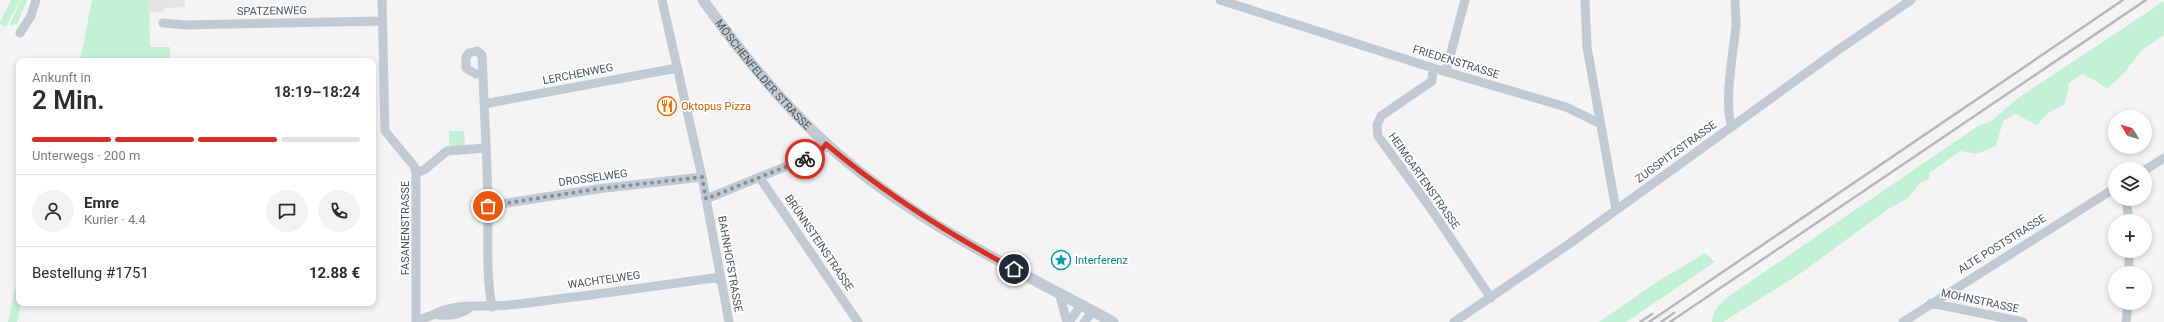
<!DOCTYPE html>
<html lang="de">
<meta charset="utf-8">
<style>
:root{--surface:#fff;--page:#f2f2f3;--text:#2b2b33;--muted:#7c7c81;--line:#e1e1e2;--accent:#d93025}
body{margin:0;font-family:Roboto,sans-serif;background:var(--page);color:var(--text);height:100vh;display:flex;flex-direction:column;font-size:15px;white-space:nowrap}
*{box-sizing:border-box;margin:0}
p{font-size:13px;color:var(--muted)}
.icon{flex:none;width:22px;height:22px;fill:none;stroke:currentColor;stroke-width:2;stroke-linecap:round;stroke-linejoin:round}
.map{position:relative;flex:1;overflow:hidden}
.side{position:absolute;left:16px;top:58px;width:360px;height:248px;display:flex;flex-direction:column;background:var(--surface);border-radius:8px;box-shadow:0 2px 6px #0003}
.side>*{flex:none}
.needle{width:26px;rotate:308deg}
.tools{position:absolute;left:2108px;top:110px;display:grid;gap:8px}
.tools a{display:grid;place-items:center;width:44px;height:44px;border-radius:50%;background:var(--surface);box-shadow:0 2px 6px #0003;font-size:20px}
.pin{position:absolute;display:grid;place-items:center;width:34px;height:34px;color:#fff;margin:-17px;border:2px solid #fff;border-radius:50%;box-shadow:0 1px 4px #0007}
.courier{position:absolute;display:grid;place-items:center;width:40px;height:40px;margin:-20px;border:3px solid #d93025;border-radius:50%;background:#fff;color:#222;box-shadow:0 1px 5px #0007}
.summary em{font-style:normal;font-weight:600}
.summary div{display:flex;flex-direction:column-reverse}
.summary{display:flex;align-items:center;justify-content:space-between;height:68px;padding:0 16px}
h1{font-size:26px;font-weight:600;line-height:30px}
.bar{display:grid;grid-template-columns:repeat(4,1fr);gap:6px 4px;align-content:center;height:48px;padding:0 16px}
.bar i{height:5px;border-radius:3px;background:var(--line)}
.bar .selected{background:var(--accent)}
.bar p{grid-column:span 4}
.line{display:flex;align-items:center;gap:10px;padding:0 16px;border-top:1px solid var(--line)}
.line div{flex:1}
.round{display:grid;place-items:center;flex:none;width:42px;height:42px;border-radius:21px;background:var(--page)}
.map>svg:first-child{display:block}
</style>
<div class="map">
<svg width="2164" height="322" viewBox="0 0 2164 322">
<rect width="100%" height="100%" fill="#f5f3f3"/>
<!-- education -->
<path fill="#e6e4e5" d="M149 0H185V7L165 8 163 12H150Z"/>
<!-- green -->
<path fill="#c3f1d5" d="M11 0H20L6 27 0 24V22Z
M21 0H27L17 24 9 26Z
M92 0H149L150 47H170V61H80Z
M2164 1V35L2142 50 2124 73 2107 89 2095 80 2082 74 2069 83 2065 104 2049 112 2037 125 2015 114 2003 121 1996 146 1977 154 1960 151 1929 173V179L1921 182 1908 198 1888 209 1801 273 1723 322H1712C1713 306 1726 299 1738 290L1978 126 1991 121 2018 98Z
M449 131H464L465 144 462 147 449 149Z
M1705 253 1715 262 1626 322H1599L1657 282Z
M19 271V303H21L17 322H8Z"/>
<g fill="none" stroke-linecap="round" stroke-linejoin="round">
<!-- minor -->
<path stroke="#c1cad2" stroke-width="9" d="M382 0 385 131 414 166 416 173V322
M662 0 702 177 729 322
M1220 0 1433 68 1566 107 1601 124
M1585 0 1587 47 1616 210
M163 23 186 25 382 21
M20 33 31 16 36 0
M1433 68 1432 81 1381 116 1377 125 1378 136 1429 206 1491 298
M1446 71 1465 0
M483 73 476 74 466 68V57L469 53 477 51 482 55C484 105 487 156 488 206 488 240 486 274 492 307
M484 104 677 68
M1732 126C1723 105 1734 49 1736 25 1736 17 1735 8 1735 0
M2145 170 2164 158
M416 173 424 170 447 151 486 148
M760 178 858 322
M706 199 819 153 827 144
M2126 199 2129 221
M488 206 597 189 702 177
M2129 273V251
M1059 293 1067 322
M1931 303 2023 322
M472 306C461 315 448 317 435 314 457 302 484 308 509 305 579 297 650 287 720 277
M417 321 435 314
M1069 322 1081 305
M1084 322 1093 311
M1454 322 1569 244 1838 50 1911 0
M1903 322 2115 188
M2126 322 2128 303"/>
<!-- tertiary -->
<path stroke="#c1cad2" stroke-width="11" id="s1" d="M703 0C745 59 793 118 850 164 929 229 1023 273 1113 322"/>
<!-- rail -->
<path stroke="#b5b8bd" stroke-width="2.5" d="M1640 322 1652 314
M1649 322 2123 0
M1661 322 1674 313
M1670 322 2146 0"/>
</g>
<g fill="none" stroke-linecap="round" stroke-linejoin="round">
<!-- done -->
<path stroke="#868d94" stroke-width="4" stroke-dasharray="0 7.2" d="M488 206 597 189 702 177 706 199 805 159"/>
<!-- route -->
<path stroke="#d93025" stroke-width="5" d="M805 159 819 153 826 144C884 193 947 233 1014 269"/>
</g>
<!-- icons -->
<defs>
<g id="restaurant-ring" transform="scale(1)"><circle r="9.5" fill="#fff" stroke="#e8710a" stroke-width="1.5"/><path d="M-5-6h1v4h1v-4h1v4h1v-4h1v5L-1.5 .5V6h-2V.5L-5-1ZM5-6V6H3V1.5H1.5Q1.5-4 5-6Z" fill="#e8710a"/></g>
<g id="sight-ring" transform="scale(1)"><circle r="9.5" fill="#fff" stroke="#0f9aa8" stroke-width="1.5"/><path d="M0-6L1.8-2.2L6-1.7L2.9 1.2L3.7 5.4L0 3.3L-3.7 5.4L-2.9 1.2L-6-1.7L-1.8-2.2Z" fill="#0f9aa8"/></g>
</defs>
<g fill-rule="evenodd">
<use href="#restaurant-ring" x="667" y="106"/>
<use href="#sight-ring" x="1061" y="260"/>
</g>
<g text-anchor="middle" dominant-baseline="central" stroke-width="3.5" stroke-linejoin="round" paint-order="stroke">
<!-- street labels -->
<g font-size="11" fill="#4a5661" stroke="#fff">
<text transform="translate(272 11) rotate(-1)">SPATZENWEG</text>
<text transform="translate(1456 62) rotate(17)">FRIEDENSTRASSE</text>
<text transform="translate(578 74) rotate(-11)">LERCHENWEG</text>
<text stroke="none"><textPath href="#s1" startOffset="96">MÖSCHENFELDER STRASSE</textPath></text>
<text transform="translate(1676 152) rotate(-36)">ZUGSPITZSTRASSE</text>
<text transform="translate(593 178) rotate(-8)">DROSSELWEG</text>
<text transform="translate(1424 181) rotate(55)">HEIMGARTENSTRASSE</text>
<text transform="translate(405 228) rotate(-90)">FASANENSTRASSE</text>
<text transform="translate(819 243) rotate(56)">BRÜNNSTEINSTRASSE</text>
<text transform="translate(2002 244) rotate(-32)">ALTE POSTSTRASSE</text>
<text transform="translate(730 264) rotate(80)">BAHNHOFSTRASSE</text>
<text transform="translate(604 280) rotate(-8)">WACHTELWEG</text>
<text transform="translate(1980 301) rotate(12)">MOHNSTRASSE</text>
</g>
<!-- food labels -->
<g font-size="11" fill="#c56008" stroke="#fff" text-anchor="start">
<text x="681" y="106">Oktopus Pizza</text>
</g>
<!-- culture labels -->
<g font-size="11" fill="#0d838f" stroke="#fff" text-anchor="start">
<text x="1075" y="260">Interferenz</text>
</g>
</g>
</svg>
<div class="tools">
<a><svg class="needle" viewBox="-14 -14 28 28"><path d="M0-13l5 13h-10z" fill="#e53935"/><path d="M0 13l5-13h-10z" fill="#7c7c81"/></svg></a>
<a><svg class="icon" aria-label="layers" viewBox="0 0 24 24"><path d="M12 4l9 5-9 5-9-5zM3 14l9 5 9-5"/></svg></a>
<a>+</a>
<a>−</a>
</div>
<div class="pin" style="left:488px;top:206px;background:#ea580c"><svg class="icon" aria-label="bag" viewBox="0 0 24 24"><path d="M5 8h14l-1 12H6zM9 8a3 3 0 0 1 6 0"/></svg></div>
<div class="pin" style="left:1014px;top:269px;background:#1f2937"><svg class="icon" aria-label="home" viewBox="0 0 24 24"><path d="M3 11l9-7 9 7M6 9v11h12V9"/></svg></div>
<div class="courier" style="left:805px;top:159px"><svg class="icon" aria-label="bike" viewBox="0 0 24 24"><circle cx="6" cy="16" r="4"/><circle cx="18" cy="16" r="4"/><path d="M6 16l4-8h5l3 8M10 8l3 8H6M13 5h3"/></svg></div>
<section class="side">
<div class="summary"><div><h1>2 Min.</h1><p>Ankunft in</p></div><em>18:19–18:24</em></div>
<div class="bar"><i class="selected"></i><i class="selected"></i><i class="selected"></i><i></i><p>Unterwegs · 200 m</p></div>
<div class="line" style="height:72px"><a class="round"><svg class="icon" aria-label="person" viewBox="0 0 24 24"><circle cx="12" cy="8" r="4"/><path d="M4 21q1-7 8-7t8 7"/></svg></a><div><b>Emre</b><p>Kurier · 4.4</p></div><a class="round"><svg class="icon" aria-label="chat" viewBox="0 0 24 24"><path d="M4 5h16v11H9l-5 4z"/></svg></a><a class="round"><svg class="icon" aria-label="phone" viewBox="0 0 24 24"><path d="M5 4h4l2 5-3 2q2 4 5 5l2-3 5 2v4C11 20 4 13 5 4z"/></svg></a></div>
<div class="line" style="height:52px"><div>Bestellung #1751</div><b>12.88 €</b></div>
</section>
</div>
